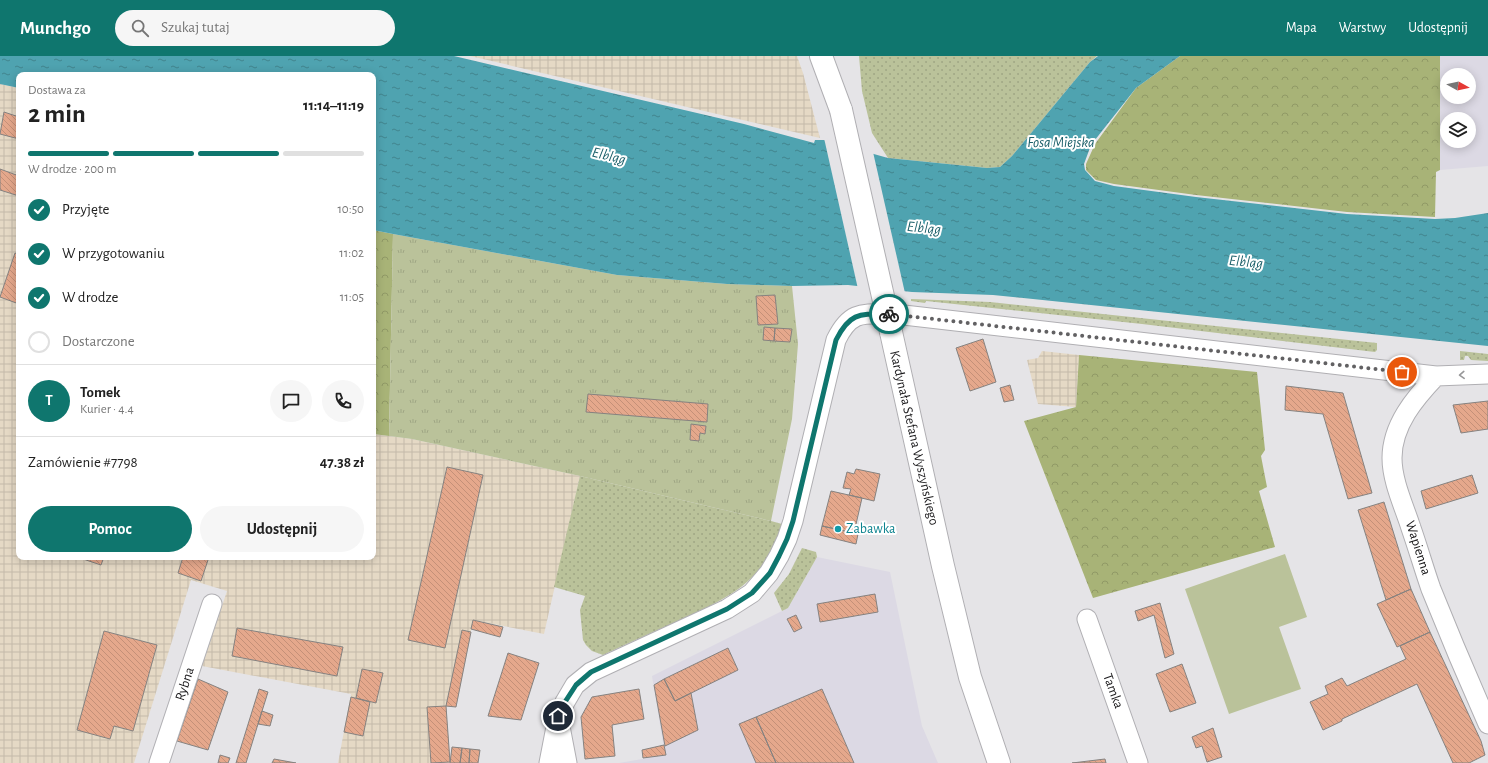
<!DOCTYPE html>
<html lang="pl">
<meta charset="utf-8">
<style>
:root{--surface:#fff;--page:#f6f6f6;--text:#222;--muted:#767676;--line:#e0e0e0;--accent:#0f766e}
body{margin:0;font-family:"Alegreya Sans",sans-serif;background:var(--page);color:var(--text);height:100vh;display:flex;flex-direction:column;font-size:15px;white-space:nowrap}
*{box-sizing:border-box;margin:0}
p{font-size:13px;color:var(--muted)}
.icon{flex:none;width:22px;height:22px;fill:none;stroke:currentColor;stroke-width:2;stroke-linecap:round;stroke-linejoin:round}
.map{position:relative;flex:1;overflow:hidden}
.sheet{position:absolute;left:16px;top:16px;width:360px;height:488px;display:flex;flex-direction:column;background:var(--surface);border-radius:8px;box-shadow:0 2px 10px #0003}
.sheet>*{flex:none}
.needle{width:26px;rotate:98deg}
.fabs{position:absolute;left:1440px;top:12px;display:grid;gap:8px}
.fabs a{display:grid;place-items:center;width:36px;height:36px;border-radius:50%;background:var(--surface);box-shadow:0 2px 10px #0003;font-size:20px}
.pin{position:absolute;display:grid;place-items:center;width:34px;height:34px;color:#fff;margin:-17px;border:2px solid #fff;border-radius:50%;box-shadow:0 1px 4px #0007}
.courier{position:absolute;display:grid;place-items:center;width:40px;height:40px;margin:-20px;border:3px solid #0f766e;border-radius:50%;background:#fff;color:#222;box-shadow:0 1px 5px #0007}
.summary em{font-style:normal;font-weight:700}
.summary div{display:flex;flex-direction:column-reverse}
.summary{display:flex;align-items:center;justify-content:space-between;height:68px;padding:0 12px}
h1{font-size:26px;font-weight:700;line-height:30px}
.bar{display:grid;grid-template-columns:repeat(4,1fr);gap:6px 4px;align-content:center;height:48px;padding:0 12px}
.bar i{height:5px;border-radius:3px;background:var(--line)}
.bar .active{background:var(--accent)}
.bar p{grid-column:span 4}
.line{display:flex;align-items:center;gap:10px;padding:0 12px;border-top:1px solid var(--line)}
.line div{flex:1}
.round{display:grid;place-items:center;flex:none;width:42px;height:42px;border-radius:21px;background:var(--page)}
ol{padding:0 12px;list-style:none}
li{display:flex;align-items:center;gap:12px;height:44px}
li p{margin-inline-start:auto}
li .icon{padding:4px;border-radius:50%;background:var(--accent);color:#fff;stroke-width:4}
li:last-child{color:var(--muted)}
li i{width:22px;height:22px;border:2px solid var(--line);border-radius:50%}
.cta{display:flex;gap:8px;margin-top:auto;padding:8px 12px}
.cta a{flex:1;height:46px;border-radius:24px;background:var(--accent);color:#fff;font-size:16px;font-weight:700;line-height:46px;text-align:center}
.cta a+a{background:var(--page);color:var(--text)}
header{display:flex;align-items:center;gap:24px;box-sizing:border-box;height:56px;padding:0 20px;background:var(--accent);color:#fff}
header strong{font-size:19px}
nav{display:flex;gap:22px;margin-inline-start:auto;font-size:14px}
.search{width:280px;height:36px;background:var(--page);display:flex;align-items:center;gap:10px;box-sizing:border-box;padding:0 14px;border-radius:22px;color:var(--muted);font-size:15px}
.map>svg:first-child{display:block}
</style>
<header>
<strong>Munchgo</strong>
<div class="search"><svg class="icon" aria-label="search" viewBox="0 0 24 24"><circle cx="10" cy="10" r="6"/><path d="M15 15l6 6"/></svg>Szukaj tutaj</div>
<nav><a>Mapa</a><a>Warstwy</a><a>Udostępnij</a></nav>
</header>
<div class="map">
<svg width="1488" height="707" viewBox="0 0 1488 707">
<defs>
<pattern id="industrial-grid" width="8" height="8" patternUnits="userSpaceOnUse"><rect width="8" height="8" fill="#e5d9c5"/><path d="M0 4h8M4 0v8" fill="none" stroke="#c4baa9"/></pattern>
<pattern id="grass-dots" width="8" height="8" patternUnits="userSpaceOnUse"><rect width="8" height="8" fill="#bac29a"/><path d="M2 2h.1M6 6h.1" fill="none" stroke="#9fa684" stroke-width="1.8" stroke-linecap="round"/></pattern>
<pattern id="forest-crowns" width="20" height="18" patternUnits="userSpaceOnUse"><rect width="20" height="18" fill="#a8b377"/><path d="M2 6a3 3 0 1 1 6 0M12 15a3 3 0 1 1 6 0" fill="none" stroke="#909966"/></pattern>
<pattern id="park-tufts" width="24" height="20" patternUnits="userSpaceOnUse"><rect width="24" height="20" fill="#bac29a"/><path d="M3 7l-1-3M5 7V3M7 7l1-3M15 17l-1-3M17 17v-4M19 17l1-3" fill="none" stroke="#9fa684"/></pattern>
<pattern id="water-ripples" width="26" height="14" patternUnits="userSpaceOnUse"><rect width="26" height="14" fill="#4fa3b0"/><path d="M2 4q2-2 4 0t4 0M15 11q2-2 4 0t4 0" fill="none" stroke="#41848e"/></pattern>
<pattern id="building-back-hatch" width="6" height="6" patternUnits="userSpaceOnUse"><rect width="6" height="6" fill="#e5a88c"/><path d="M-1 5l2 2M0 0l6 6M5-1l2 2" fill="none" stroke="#c49078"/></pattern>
</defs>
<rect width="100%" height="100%" fill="#e5e4e7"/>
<!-- built -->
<path fill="#dcd9e4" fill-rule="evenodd" d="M1440 0H1488V110L1440 114ZM1447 19H1469V41H1447ZM1447 63H1469V85H1447Z
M817 501 890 516 922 670 938 707H619L665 699 652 620 788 552Z"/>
<!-- industrial -->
<path fill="url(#industrial-grid)" d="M470 0H797L803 17 820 82Z
M0 28 19 32V501H373V378L412 383 580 420 544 578 473 564 456 651 446 650 450 707H338L351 638 202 610 227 535 191 524 134 707H0Z
M1042 295 1079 299 1076 351 1038 348 1027 304 1038 302Z"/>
<!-- grass -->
<path fill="url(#grass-dots)" d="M859 0H1097L1090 6 1012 100 1000 111 987 112 888 102 872 77 862 35Z
M911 243 990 246 1377 287V294L1375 296 1142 268 926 245 925 247 911 245Z
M1460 295 1488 298V305L1471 304 1468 300H1465L1464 304H1460Z
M580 420 771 465 782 468C766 526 728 542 678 565 653 576 628 587 603 599L592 595 586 589 583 584 580 554 585 540 554 531Z
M802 492 816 496 817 501 788 552 782 555 774 537 789 518Z"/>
<!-- forest -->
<path fill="url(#forest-crowns)" d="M1180 0H1440V114L1436 116 1435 161 1347 156 1196 139 1114 128 1096 124 1086 114V108L1095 88 1136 32Z
M373 174 393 178 389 380 373 378Z
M1079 299 1257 316 1265 394 1261 400 1267 431 1259 435 1275 491 1093 542 1024 365 1076 351Z"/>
<!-- park -->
<path fill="url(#park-tufts)" d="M393 178 617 219 727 228 792 230 798 288 792 363 771 465 580 420 412 383 389 380Z"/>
<!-- garden -->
<path fill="#bac29a" d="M1285 498 1307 561 1279 571 1301 633 1229 658 1185 533Z"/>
<!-- water -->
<path fill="url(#water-ripples)" d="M0 0H454L744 68 814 87 815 84H824L888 102 987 112 1000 111 1012 100 1090 6 1098 0H1180L1136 32 1091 89 1084 108 1085 114 1095 125 1114 130 1196 141 1347 158 1435 163 1455 162 1488 157V290L993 239 912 236 848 229 792 230 727 228 617 219 393 178 373 174V19H19V32L0 28Z"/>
<!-- pier -->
<path fill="#e5e4e7" d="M824 82 873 96 905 237 858 233Z"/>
<!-- building -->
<path fill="url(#building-back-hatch)" stroke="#858280" d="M4 56 19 61V83L0 78Z
M0 113 19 120V140L0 134Z
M15 197 19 199V248L0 241Z
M775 239 778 268 758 269 756 240Z
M764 271 775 272 774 285 763 284Z
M775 272 792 273 790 286 774 285Z
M983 283 996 326 970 335 956 292Z
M1010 329 1014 344 1004 346 1000 332Z
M1286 330 1343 337 1372 437 1348 443 1323 358 1285 354Z
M588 338 708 348 707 366 586 356Z
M1488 345V373L1461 377 1453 349Z
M691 368 706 370 705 378 700 377 699 385 690 384Z
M447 411 483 419 445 592 408 584Z
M856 413 880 418 874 445 849 439 851 433 843 432 847 416 854 418Z
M1472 419 1478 437 1426 453 1421 435Z
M831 435 862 442 854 477 822 470Z
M1384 446 1411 533 1386 544 1358 454Z
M822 470 858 478 856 488 820 479Z
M77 501H104L101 509Z
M183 501H209L201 525 178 517Z
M1411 533 1430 576 1397 591 1377 548Z
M875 538 878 556 820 566 817 548Z
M1160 547 1174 598 1165 602 1154 559 1138 565 1135 555Z
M796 559 802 572 794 576 787 563Z
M473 564 503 571 500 581 471 573Z
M237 572 343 591 337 620 232 600Z
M462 574 471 576 456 651 446 650Z
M104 575 157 589 133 675 114 670 110 683 77 674Z
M1430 576 1481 685 1485 699 1469 707H1453L1417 628 1342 663V665L1323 674 1310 646 1328 638 1325 630 1342 622 1347 630 1406 603 1400 590Z
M728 592 738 614 675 645 664 623Z
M508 597 539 607 521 664 488 660Z
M1182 608 1196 647 1170 656 1156 618Z
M362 613 383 617 376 647 356 642Z
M198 623 228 636 208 694 177 685Z
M664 623 675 645 691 637 698 674 665 690 654 629Z
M259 633 268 636 258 668 246 707H236Z
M639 633 644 663 612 669 615 700 585 703 581 661 592 641Z
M822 633 854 707H776L756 661Z
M351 641 370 646 363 680 344 676Z
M446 650 450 706 431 707 427 651Z
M262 655 273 659 270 670 258 668Z
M756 661 776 707H756L739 668Z
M1213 672 1222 701 1207 706 1202 690 1196 692 1192 681Z
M664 689 666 699 643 702 642 694Z
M452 691 462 692 460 707H450Z
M462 692 470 693 469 707H460Z
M470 693 480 694 478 707H469Z
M220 699 230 702 228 707H218Z
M274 703 296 707H272Z
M1105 703 1106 707H1072Z"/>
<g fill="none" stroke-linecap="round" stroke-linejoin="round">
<!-- minor casing -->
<g stroke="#b0afb3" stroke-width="21">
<path id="minor" d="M1436 320C1415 342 1392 369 1392 402 1392 425 1404 450 1411 472 1418 492 1424 513 1431 533 1449 578 1468 623 1488 668
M1087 563 1138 707
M159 707 212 548
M549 707 556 671
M567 707 558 660 565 646 575 629 591 616 727 553 752 537 769 517 779 500 787 483 793 465 836 284C851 253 864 258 895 258L1436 320 1488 318"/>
</g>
<!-- secondary casing -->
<g stroke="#b0afb3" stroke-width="24">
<path id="secondary" d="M821 0 841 54
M891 276 943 510 970 621 999 707"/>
</g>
<!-- minor -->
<use href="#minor" stroke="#fff" stroke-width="19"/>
<!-- secondary -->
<use href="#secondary" stroke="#fff" stroke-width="22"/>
<!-- secondary-bridge casing -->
<g stroke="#b0afb3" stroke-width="24" stroke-linecap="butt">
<path id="secondary-bridge" d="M841 54 891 276"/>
</g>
<!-- secondary-bridge -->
<use href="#secondary-bridge" stroke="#fff" stroke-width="22"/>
</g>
<!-- one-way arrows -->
<defs><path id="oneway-chevron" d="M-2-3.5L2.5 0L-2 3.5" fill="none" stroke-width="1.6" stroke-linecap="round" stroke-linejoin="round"/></defs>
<use stroke="#989899" href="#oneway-chevron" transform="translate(1462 319) rotate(177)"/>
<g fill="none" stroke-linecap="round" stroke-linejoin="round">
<!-- done -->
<path stroke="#626163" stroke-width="4" stroke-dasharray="0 7.2" d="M889 258 1402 316"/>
<!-- route -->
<path stroke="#0f766e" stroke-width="5" d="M558 660 565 646 576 629 591 616 727 553 752 537 770 517 779 500 787 483 793 465 836 284C850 256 860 258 889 258"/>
</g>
<!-- markers -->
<circle fill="#0f9aa8" stroke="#fff" stroke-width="1.5" cx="838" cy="473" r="4"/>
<g text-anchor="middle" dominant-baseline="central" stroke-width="4" stroke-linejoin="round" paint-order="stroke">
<!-- street labels -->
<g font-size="14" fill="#1b1a1c" stroke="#fff">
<text transform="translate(914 382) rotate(77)">Kardynała Stefana Wyszyńskiego</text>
<text transform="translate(1418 492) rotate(72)">Wapienna</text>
<text transform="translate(185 628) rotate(-72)">Rybna</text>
<text transform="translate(1113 635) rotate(70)">Tamka</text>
</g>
<!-- culture labels -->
<g font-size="14" fill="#0d838f" stroke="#fff" text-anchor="start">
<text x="846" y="473">Zabawka</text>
</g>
<!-- water labels -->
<g font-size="15" font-style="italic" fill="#1c606a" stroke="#fff">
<text x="1061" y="86">Fosa Miejska</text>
<text transform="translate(609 100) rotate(14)">Elbląg</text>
<text transform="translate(924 172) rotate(6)">Elbląg</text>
<text transform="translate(1246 206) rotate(6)">Elbląg</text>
</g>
</g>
</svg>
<div class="fabs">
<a><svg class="needle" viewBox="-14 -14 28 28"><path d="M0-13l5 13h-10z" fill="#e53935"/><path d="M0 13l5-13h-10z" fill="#767676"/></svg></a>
<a><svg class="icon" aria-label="layers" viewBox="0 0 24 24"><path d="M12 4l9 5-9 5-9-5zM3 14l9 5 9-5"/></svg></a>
</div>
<div class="pin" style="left:1402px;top:316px;background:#ea580c"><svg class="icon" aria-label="bag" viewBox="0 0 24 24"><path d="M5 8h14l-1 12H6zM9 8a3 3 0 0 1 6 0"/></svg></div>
<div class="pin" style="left:558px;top:660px;background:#1f2937"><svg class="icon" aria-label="home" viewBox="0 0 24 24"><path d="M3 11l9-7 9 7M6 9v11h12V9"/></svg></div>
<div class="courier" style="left:889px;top:258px"><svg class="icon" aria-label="bike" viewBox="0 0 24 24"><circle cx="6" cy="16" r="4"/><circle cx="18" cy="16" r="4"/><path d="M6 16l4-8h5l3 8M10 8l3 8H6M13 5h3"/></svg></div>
<section class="sheet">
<div class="summary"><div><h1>2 min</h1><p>Dostawa za</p></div><em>11:14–11:19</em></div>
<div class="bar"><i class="active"></i><i class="active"></i><i class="active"></i><i></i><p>W drodze · 200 m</p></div>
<ol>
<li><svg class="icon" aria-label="check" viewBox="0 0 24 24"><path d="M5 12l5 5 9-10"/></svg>Przyjęte<p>10:50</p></li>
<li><svg class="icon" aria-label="check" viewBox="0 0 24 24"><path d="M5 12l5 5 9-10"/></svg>W przygotowaniu<p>11:02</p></li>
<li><svg class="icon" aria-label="check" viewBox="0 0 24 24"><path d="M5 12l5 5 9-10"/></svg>W drodze<p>11:05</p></li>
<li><i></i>Dostarczone</li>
</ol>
<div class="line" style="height:72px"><b class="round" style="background:var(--accent);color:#fff">T</b><div><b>Tomek</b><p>Kurier · 4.4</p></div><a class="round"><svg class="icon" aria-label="chat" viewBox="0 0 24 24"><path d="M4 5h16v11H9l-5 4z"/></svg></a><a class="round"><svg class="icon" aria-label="phone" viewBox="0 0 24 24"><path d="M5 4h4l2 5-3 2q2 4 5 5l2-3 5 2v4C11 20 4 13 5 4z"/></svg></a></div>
<div class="line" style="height:52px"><div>Zamówienie #7798</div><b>47.38 zł</b></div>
<div class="cta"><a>Pomoc</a><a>Udostępnij</a></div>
</section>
</div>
